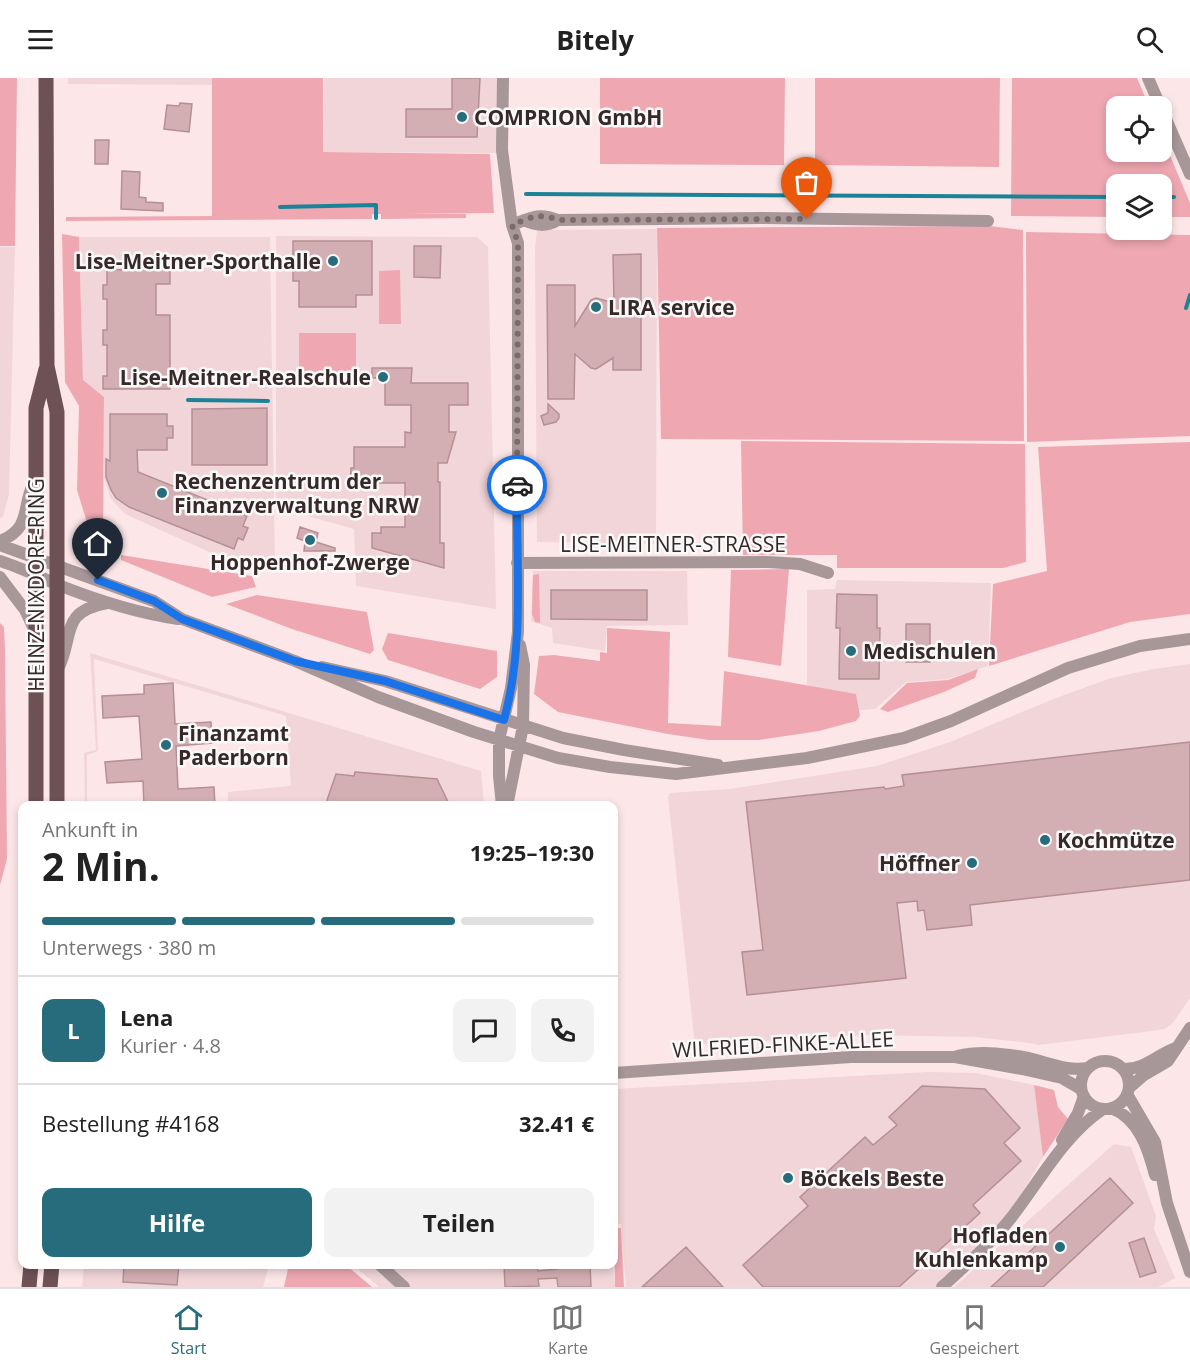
<!DOCTYPE html>
<html lang="de">
<meta charset="utf-8">
<style>
:root{--surface:#fff;--page:#f2f2f2;--text:#222;--muted:#767676;--line:#e0e0e0;--accent:#276c7c}
body{margin:0;font-family:"Open Sans",sans-serif;background:var(--page);color:var(--text);height:100vh;display:flex;flex-direction:column;font-size:22px;white-space:nowrap}
*{box-sizing:border-box;margin:0}
p{font-size:20px;color:var(--muted)}
.icon{flex:none;width:33px;height:33px;fill:none;stroke:currentColor;stroke-width:2;stroke-linecap:round;stroke-linejoin:round}
.map{position:relative;flex:1;overflow:hidden}
.side{position:absolute;left:18px;top:723px;width:600px;height:468px;display:flex;flex-direction:column;background:var(--surface);border-radius:12px;box-shadow:0 3px 9px #0003}
.side>*{flex:none}
.fabs{position:absolute;left:1106px;top:18px;display:grid;gap:12px}
.fabs a{display:grid;place-items:center;width:66px;height:66px;border-radius:12px;background:var(--surface);box-shadow:0 3px 9px #0003;font-size:30px}
.pin{position:absolute;display:grid;place-items:center;width:51px;height:51px;color:#fff;margin:-62px -26px;border-radius:50% 50% 50% 0;rotate:-45deg;box-shadow:0 0 6px #0007}
.pin .icon{rotate:45deg}
.courier{position:absolute;display:grid;place-items:center;width:60px;height:60px;margin:-30px;border:4px solid #1a73e8;border-radius:50%;background:#fff;color:#222;box-shadow:0 2px 8px #0007}
.overview em{font-style:normal;font-weight:700}
.overview div{display:flex;flex-direction:column-reverse}
.overview{display:flex;align-items:center;justify-content:space-between;height:102px;padding:0 24px}
h1{font-size:39px;font-weight:700;line-height:45px}
.bar{display:grid;grid-template-columns:repeat(4,1fr);gap:9px 6px;align-content:center;height:72px;padding:0 24px}
.bar i{height:8px;border-radius:4px;background:var(--line)}
.bar .on{background:var(--accent)}
.bar p{grid-column:span 4}
.line{display:flex;align-items:center;gap:15px;padding:0 24px;border-top:2px solid var(--line)}
.line div{flex:1}
.round{display:grid;place-items:center;flex:none;width:63px;height:63px;border-radius:12px;background:var(--page)}
.action{display:flex;gap:12px;margin-top:auto;padding:12px 24px}
.action a{flex:1;height:69px;border-radius:12px;background:var(--accent);color:#fff;font-size:24px;font-weight:700;line-height:69px;text-align:center}
.action a+a{background:var(--page);color:var(--text)}
header{display:flex;justify-content:space-between;align-items:center;height:78px;padding:0 24px;background:var(--surface);font-size:27px;font-weight:700}
.tabs{display:flex;justify-content:space-around;align-items:center;height:84px;border-top:2px solid var(--line);background:var(--surface);font-size:16px;color:var(--muted)}
.tabs a{display:grid;justify-items:center;gap:3px}
.tabs .on{color:var(--accent)}
.map>svg:first-child{display:block}
</style>
<header><svg class="icon" aria-label="menu" viewBox="0 0 24 24"><path d="M4 6h16M4 12h16M4 18h16"/></svg>Bitely<svg class="icon" aria-label="search" viewBox="0 0 24 24"><circle cx="10" cy="10" r="6"/><path d="M15 15l6 6"/></svg></header>
<div class="map">
<svg width="1190" height="1209" viewBox="0 0 1190 1209">
<rect width="100%" height="100%" fill="#fde6e8"/>
<!-- built -->
<path fill="#f1d5d8" d="M68 0H212V7L68 6Z
M324 0H499L498 75 323 74Z
M657 151 656 466 537 464 535 170 537 152Z
M276 158 477 159 488 169 496 531 356 508 354 451 276 429Z
M79 159H270L275 493 251 489 229 483 125 436 111 421 104 400V319L83 303Z
M0 169H15L9 416 3 439 0 440Z
M533 493H687L688 547 607 548 605 573 553 565 552 550 531 543Z
M837 502 991 505 988 588 947 601 906 604 875 631 807 636V512L835 511Z
M90 575 481 693 484 727H228V714L291 708 286 638 94 581 98 673 87 677V727H85L84 675 96 672Z
M1190 586V920L1172 946 1164 951 1152 953 1038 967 1030 965 975 959 867 957 695 967 668 719 670 715 730 711 877 688 950 664 1056 620 1111 600 1154 591Z
M928 994 976 995 1034 1007 1043 1079 1021 1117 1001 1145 936 1209H626L621 1146H614V1011Z
M1114 1066 1131 1069 1156 1138 1154 1151 1175 1200 1158 1209H954Z
M84 1187H269L263 1209H82Z
M353 1187H613L615 1209H379Z"/>
<!-- green -->
<path fill="#efa8b2" d="M0 0H17L15 168H0Z
M212 0H323V74L490 76 494 135 406 136H466V140L381 141V136H372V141L66 143V139L212 138Z
M600 0H785L784 87 600 86Z
M815 0H1000L999 89 815 87Z
M1012 0H1137L1149 28H1116V74H1161V56L1190 125V139H1161V106H1116V139L1011 138Z
M990 148 1023 152 1024 363 661 361 657 150Z
M1026 154 1190 157V358L1027 364Z
M62 156 79 159 83 302 104 319 103 462 90 454 77 412 79 328 65 304Z
M400 192 401 246H379V193Z
M299 255H356V300H299Z
M741 363 1025 366 1026 484 1003 490H837V477H743Z
M1190 364V536L1130 544 989 588 993 506 1047 493 1038 369Z
M121 477 252 498 256 509 212 519 121 482Z
M789 491 781 588 728 579 731 492Z
M539 496 540 544 541 545 535 544 532 536 533 497Z
M257 517 367 534 374 572 370 576 292 551 226 526Z
M0 545 4 549 5 572 7 781 0 807Z
M607 550 670 554 668 645 721 648 724 593 856 616 860 638 856 643 819 653 759 662H709L668 656 558 634 534 616 539 578 554 577 600 583V574L607 575Z
M388 555 497 573V599L480 611 388 582 382 571Z
M978 591 975 600 944 614 888 634 880 631 907 605 948 602Z
M1034 1007 1054 1012 1058 1029 1068 1041 1043 1079Z
M614 1150H621L624 1209H615Z
M289 1186 346 1187 372 1209H284Z"/>
<g fill="none" stroke-linecap="round" stroke-linejoin="round">
<!-- stream -->
<path stroke="#1a8397" stroke-width="4" d="M526 116 1116 119
M1161 119H1174
M280 129 376 127V140
M1186 230 1190 217
M188 322 268 323"/>
</g>
<!-- building -->
<path fill="#d3aeb2" stroke="#b49094" stroke-width="1.5" d="M452 0H480L477 59H406V31H452Z
M180 25 192 26 189 54 164 51 167 27 179 28Z
M95 62H109L108 86H95Z
M122 93 140 94 139 119 146 120V124L163 125V133L121 131Z
M293 163H372V217H356V229H299V203H293Z
M414 168H441L440 200 414 199Z
M641 176V292H613V280L596 291 591 290 575 276 574 321H548L547 207H575V248L591 222 596 220 614 225 613 177Z
M170 191V206H156V237H170V311H103V298H107V267H103V252H107V221H103V207H107V192Z
M372 290H412L411 305H468V327H449V354H456L447 385H438V404H440V465H444V490L372 470V455H381V449H405V405H350L351 390H354V369H405V354L411 355V327H385V300H372Z
M548 326 559 336V340L556 344 544 347 541 338 548 335Z
M267 330V387H192V331Z
M110 336H167V348H173V360H167V372H137L138 394 247 438 243 448 248 450 243 462 238 460 234 471 129 429 116 420 111 412 106 399V381L110 383Z
M300 449 318 455 316 464 335 470V473H304L305 463 297 460Z
M551 512H647V542L551 541Z
M837 516 877 517V550H880L879 601H839L840 550H836Z
M906 546H930V584H906Z
M173 605 175 646 211 644 212 665 176 668 178 711 214 709 215 728H144L143 703 107 705 105 684 142 681 139 638 103 640 102 618 144 616V607Z
M1190 664V802L970 827 972 847 927 852 924 832 918 833 917 823 897 825 906 900 747 917 742 874 763 872 746 724 884 709 885 711 904 708 902 697Z
M355 694 437 701 450 728H325L336 696 354 698Z
M922 1008 985 1011 1020 1050 1004 1065 1021 1083 973 1127 980 1135 899 1209H763L743 1187 808 1128 800 1119 865 1059 873 1067 897 1047 889 1039Z
M1110 1100 1133 1125 1043 1209H991Z
M1144 1160 1156 1194 1140 1199 1129 1165Z
M686 1169 723 1209H642Z
M124 1186H179L177 1207 123 1204Z
M504 1186H537L538 1193 557 1191V1186H590L591 1209H558L557 1200 538 1201 539 1208 505 1209Z"/>
<g fill="none" stroke-linecap="round" stroke-linejoin="round">
<!-- minor -->
<path stroke="#a79799" stroke-width="12" d="M1148 0 1190 96
M524 142C536 148 546 149 558 142
M512 147C530 140 538 134 558 142L762 140 988 143
M0 463C31 451 22 430 33 406
M0 467 154 523 182 541 295 583 378 619 474 654 558 680 610 689 676 696 807 680 904 660 951 643 1068 590 1140 568 1190 561
M0 483C19 489 38 498 56 506 96 522 136 535 178 541
M517 485 768 484 800 486 828 495
M0 499 25 532 35 553
M322 589 385 603 563 660 624 672 718 687
M58 591C75 557 59 534 107 525
M502 728 499 698V662L511 610 518 554V165L512 147 502 72 503 0
M507 728 523 648 524 587 520 567
M957 978C979 973 1000 975 1023 979 1045 983 1065 994 1088 990
M1081 1007a24 24 0 1 1 48 0a24 24 0 1 1-48 0Z
M1123 991C1144 992 1158 976 1176 970
M614 995 851 979H955L1022 991 1062 1000 1081 1011
M1129 1010 1144 997 1168 983 1190 950
M1127 1016 1155 1064 1167 1125 1190 1194
M1111 1030C1139 1041 1148 1070 1155 1097
M1062 1062 1078 1035 1084 1018
M379 1186 404 1209
M942 1209C965 1188 991 1165 1011 1140 1040 1103 1063 1058 1103 1031"/>
<!-- major -->
<path stroke="#6d5155" stroke-width="15" d="M46 0 47 288 57 334V728
M36 728V330L46 291
M29 1209 31 1186
M50 1209 52 1186"/>
</g>
<g fill="none" stroke-linecap="round" stroke-linejoin="round">
<!-- done -->
<path stroke="#7c6a6c" stroke-width="6" stroke-dasharray="0 10.8" d="M517 407 518 165 512 147C530 140 538 134 558 142L807 141"/>
<!-- route -->
<path stroke="#1a73e8" stroke-width="8" d="M98 502 154 523 182 541 295 583 385 603 504 642C525 566 516 485 517 407"/>
</g>
<!-- markers -->
<g fill="#276c7c" stroke="#f9f9f9" stroke-width="2">
<circle cx="462" cy="39" r="6"/>
<circle cx="333" cy="183" r="6"/>
<circle cx="596" cy="229" r="6"/>
<circle cx="383" cy="299" r="6"/>
<circle cx="162" cy="415" r="6"/>
<circle cx="310" cy="462" r="6"/>
<circle cx="851" cy="573" r="6"/>
<circle cx="166" cy="667" r="6"/>
<circle cx="1045" cy="762" r="6"/>
<circle cx="972" cy="785" r="6"/>
<circle cx="788" cy="1100" r="6"/>
<circle cx="1060" cy="1169" r="6"/>
</g>
<g text-anchor="middle" dominant-baseline="central" stroke-width="5" stroke-linejoin="round" paint-order="stroke">
<!-- poi labels -->
<g font-size="21" font-weight="bold" fill="#37282a" stroke="#f9f9f9" text-anchor="start">
<text x="474" y="39">COMPRION GmbH</text>
<text x="321" y="183" text-anchor="end">Lise-Meitner-Sporthalle</text>
<text x="608" y="229">LIRA service</text>
<text x="371" y="299" text-anchor="end">Lise-Meitner-Realschule</text>
<text x="174" y="403">Rechenzentrum der<tspan x="174" dy="24">Finanzverwaltung NRW</tspan></text>
<text x="310" y="484" text-anchor="middle">Hoppenhof-Zwerge</text>
<text x="863" y="573">Medischulen</text>
<text x="178" y="655">Finanzamt<tspan x="178" dy="24">Paderborn</tspan></text>
<text x="1057" y="762">Kochmütze</text>
<text x="960" y="785" text-anchor="end">Höffner</text>
<text x="800" y="1100">Böckels Beste</text>
<text x="1048" y="1157" text-anchor="end">Hofladen<tspan x="1048" dy="24">Kuhlenkamp</tspan></text>
</g>
<!-- street labels -->
<g font-size="21" fill="#37282a" stroke="#f9f9f9">
<text x="673" y="466">LISE-MEITNER-STRASSE</text>
<text transform="translate(36 507) rotate(-90)">HEINZ-NIXDORF-RING</text>
<text transform="translate(783 966) rotate(-3)">WILFRIED-FINKE-ALLEE</text>
</g>
</g>
</svg>
<div class="fabs">
<a><svg class="icon" aria-label="locate" viewBox="0 0 24 24"><circle cx="12" cy="12" r="6"/><path d="M12 2v4M12 18v4M2 12h4M18 12h4"/></svg></a>
<a><svg class="icon" aria-label="layers" viewBox="0 0 24 24"><path d="M12 4l9 5-9 5-9-5zM3 14l9 5 9-5"/></svg></a>
</div>
<div class="pin" style="left:807px;top:141px;background:#ea580c"><svg class="icon" aria-label="bag" viewBox="0 0 24 24"><path d="M5 8h14l-1 12H6zM9 8a3 3 0 0 1 6 0"/></svg></div>
<div class="pin" style="left:98px;top:502px;background:#1f2937"><svg class="icon" aria-label="home" viewBox="0 0 24 24"><path d="M3 11l9-7 9 7M6 9v11h12V9"/></svg></div>
<div class="courier" style="left:517px;top:407px"><svg class="icon" aria-label="car" viewBox="0 0 24 24"><path d="M5 17H2v-5l4-1 3-4h7l3 4 3 1v5h-3M9 17h6M6 11h13"/><circle cx="7" cy="17" r="2"/><circle cx="17" cy="17" r="2"/></svg></div>
<section class="side">
<div class="overview"><div><h1>2 Min.</h1><p>Ankunft in</p></div><em>19:25–19:30</em></div>
<div class="bar"><i class="on"></i><i class="on"></i><i class="on"></i><i></i><p>Unterwegs · 380 m</p></div>
<div class="line" style="height:108px"><b class="round" style="background:var(--accent);color:#fff">L</b><div><b>Lena</b><p>Kurier · 4.8</p></div><a class="round"><svg class="icon" aria-label="chat" viewBox="0 0 24 24"><path d="M4 5h16v11H9l-5 4z"/></svg></a><a class="round"><svg class="icon" aria-label="phone" viewBox="0 0 24 24"><path d="M5 4h4l2 5-3 2q2 4 5 5l2-3 5 2v4C11 20 4 13 5 4z"/></svg></a></div>
<div class="line" style="height:78px"><div>Bestellung #4168</div><b>32.41 €</b></div>
<div class="action"><a>Hilfe</a><a>Teilen</a></div>
</section>
</div>
<nav class="tabs">
<a class="on"><svg class="icon" aria-label="home" viewBox="0 0 24 24"><path d="M3 11l9-7 9 7M6 9v11h12V9"/></svg>Start</a>
<a><svg class="icon" aria-label="map" viewBox="0 0 24 24"><path d="M3 6l6-2 6 2 6-2v14l-6 2-6-2-6 2zM9 4v14M15 6v14"/></svg>Karte</a>
<a><svg class="icon" aria-label="saved" viewBox="0 0 24 24"><path d="M7 4h10v16l-5-4-5 4z"/></svg>Gespeichert</a>
</nav>
